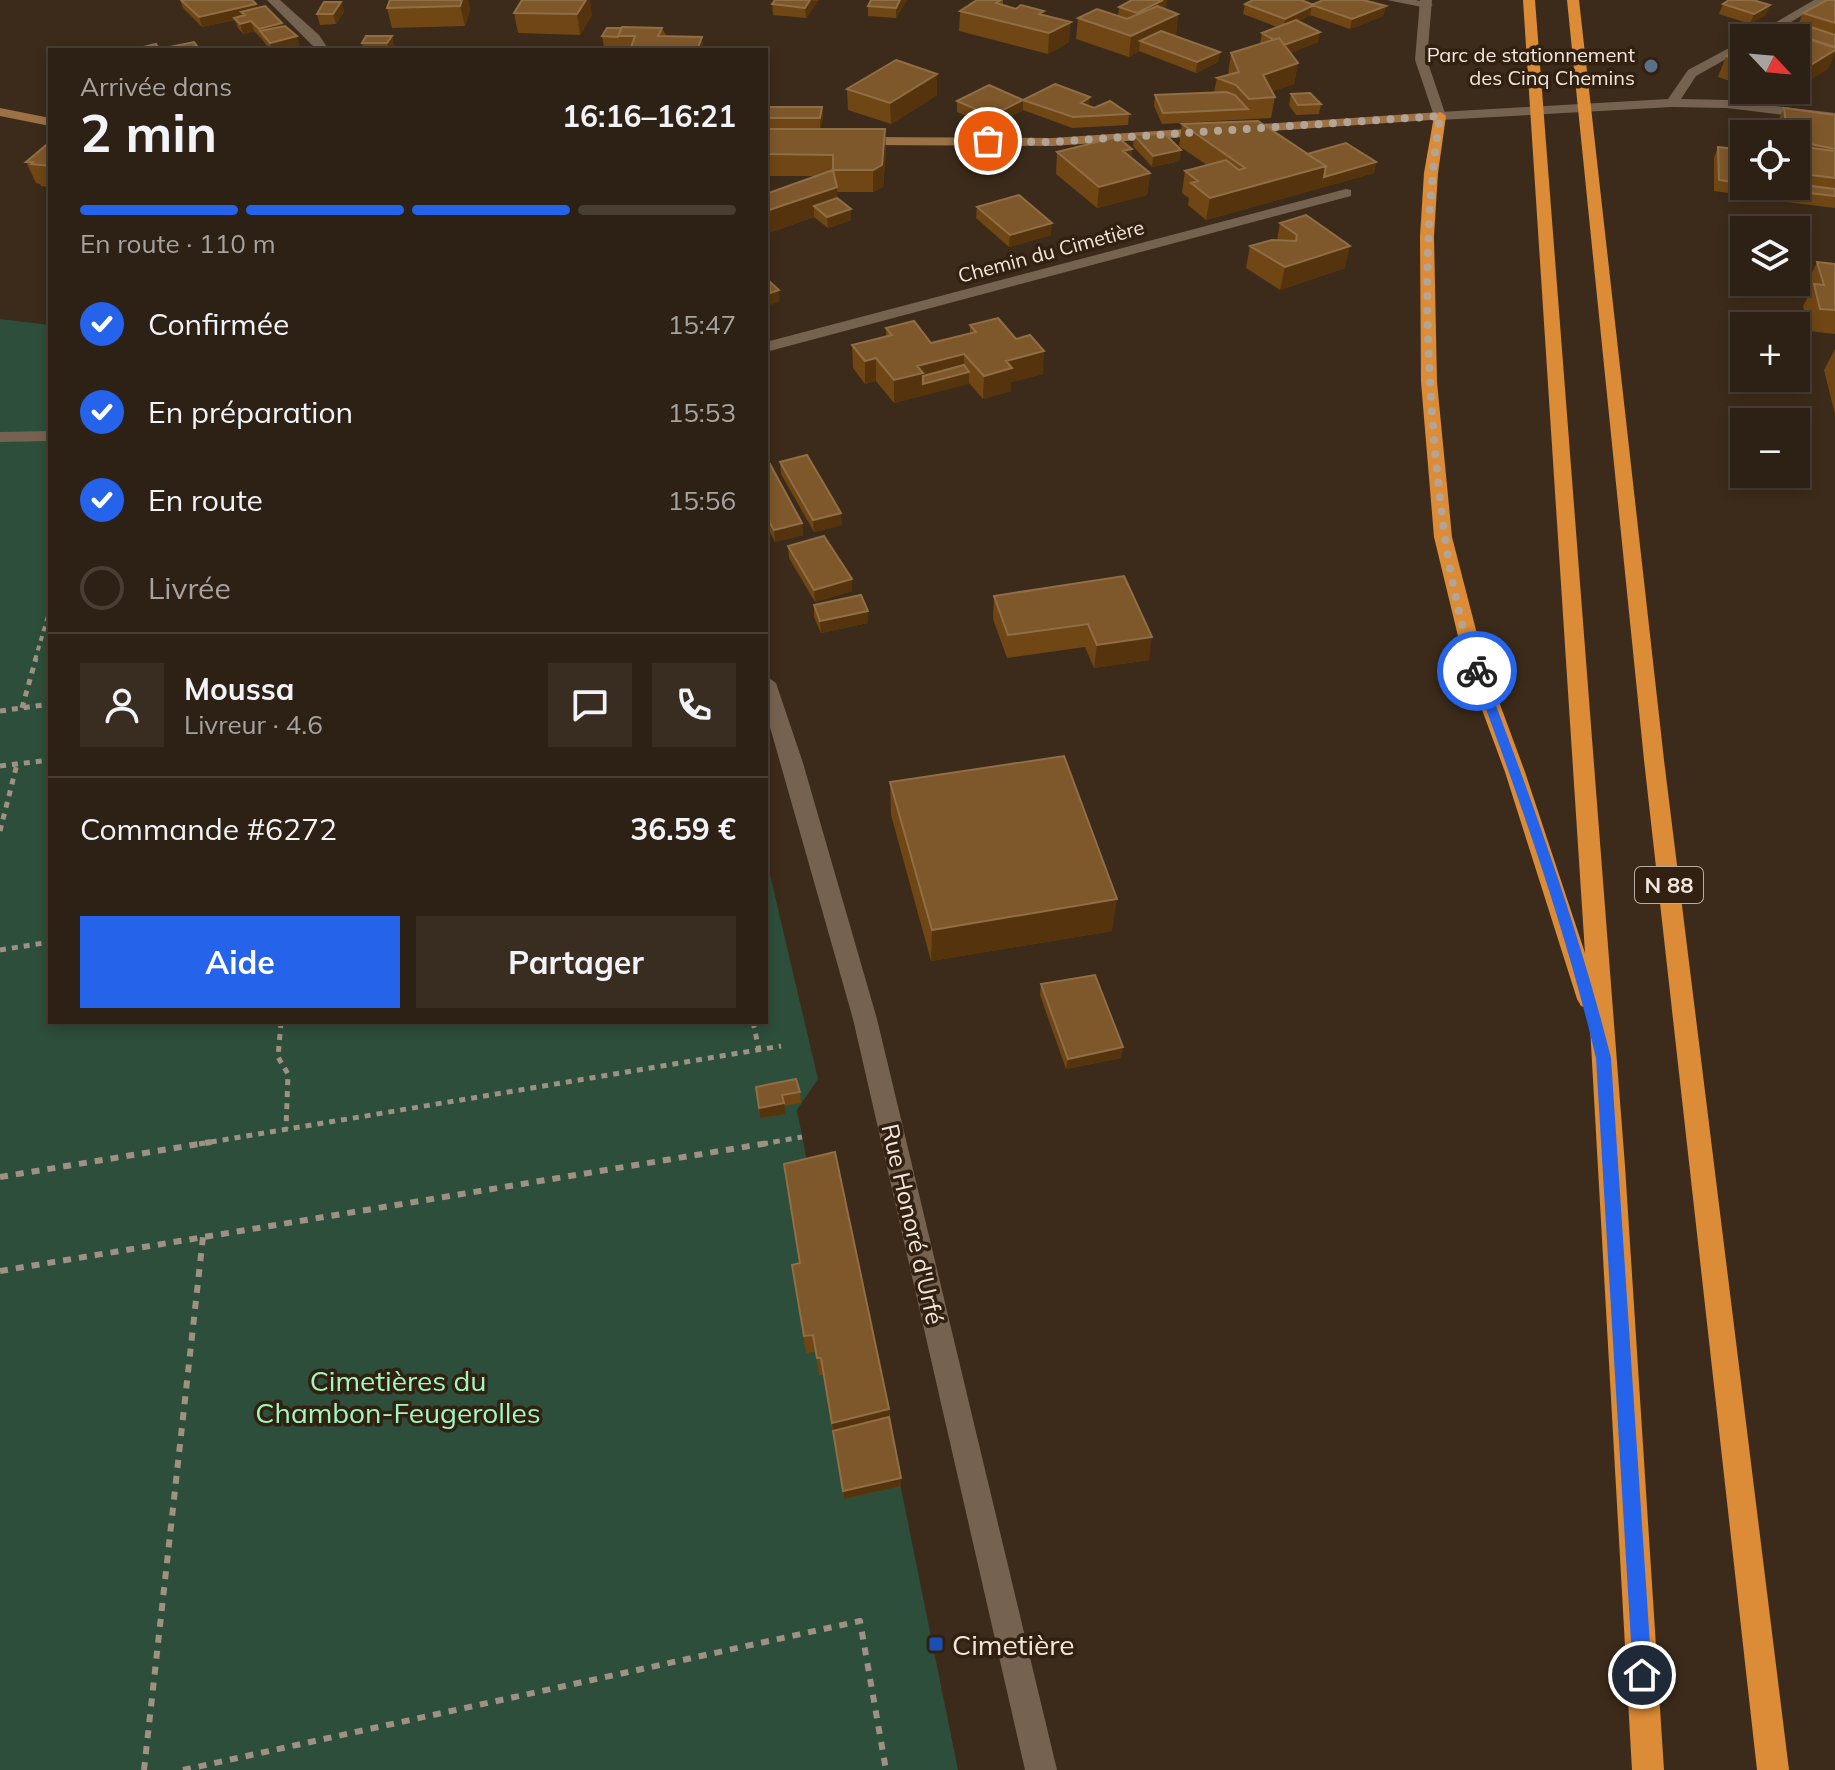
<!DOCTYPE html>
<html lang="fr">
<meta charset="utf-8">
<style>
:root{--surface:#2d2014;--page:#392d22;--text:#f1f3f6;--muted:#a7a3a0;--line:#483e34;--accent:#2563eb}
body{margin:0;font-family:Mulish,sans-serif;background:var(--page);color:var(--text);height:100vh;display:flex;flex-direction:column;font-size:30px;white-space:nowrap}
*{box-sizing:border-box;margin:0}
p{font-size:26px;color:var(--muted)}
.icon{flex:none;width:44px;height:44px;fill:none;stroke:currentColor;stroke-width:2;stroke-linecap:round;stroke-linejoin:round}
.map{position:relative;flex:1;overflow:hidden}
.panel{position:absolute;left:48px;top:48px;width:720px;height:976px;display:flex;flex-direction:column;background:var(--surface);border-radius:0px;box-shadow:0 4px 12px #0003,0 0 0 2px var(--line)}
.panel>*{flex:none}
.needle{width:52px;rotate:116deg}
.buttons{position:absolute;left:1730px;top:24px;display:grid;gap:16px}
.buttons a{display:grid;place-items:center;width:80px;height:80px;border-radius:0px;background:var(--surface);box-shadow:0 4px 12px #0003,0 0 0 2px var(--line);font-size:40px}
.pin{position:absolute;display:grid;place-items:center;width:68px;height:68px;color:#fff;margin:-34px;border:4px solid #fff;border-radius:50%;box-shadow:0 2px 8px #0007}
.courier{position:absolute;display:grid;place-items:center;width:80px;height:80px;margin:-40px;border:6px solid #2563eb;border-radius:50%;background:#fff;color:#222;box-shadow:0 2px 10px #0007}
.headline em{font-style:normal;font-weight:700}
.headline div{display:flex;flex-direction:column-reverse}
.headline{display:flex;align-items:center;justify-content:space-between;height:136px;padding:0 32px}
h1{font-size:52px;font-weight:700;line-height:60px}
.bar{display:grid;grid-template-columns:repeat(4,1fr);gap:12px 8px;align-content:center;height:96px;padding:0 32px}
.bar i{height:10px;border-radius:6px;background:var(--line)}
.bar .active{background:var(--accent)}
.bar p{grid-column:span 4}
.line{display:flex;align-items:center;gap:20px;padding:0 32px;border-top:2px solid var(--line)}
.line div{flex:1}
.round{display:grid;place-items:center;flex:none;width:84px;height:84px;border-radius:0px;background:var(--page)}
ol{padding:0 32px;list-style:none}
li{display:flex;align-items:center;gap:24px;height:88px}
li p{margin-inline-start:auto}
li .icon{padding:8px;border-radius:50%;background:var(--accent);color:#fff;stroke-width:4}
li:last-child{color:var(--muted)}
li i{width:44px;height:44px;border:4px solid var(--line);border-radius:50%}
.action{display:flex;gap:16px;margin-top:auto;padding:16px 32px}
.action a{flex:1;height:92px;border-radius:0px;background:var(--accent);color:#fff;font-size:32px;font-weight:700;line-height:92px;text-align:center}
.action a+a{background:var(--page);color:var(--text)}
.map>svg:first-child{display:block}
</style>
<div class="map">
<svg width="1835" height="1770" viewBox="0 0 1835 1770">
<rect width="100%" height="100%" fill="#3c2b1a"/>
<!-- green -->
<path fill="#2d4e3a" d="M0 319 50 325V1022H766V858L818 1079 797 1110 810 1177 837 1172 958 1770H0Z"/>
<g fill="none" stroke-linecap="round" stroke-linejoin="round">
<!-- path-far2 -->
<path stroke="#9f9183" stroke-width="4" stroke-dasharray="5 5" stroke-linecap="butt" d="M35 660 50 609"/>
<!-- path-far1 -->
<path stroke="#9f9183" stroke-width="5" stroke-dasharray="6 6" stroke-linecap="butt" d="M22 708 36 658
M0 711 50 704
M0 766 50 760
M0 831 17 764
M0 950 50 942
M281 1022 278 1057 288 1074 286 1129
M753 1022 759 1050
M199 1144 781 1046
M762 1144 802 1137"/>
<!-- path -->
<path stroke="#9f9183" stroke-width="6" stroke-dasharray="8 8" stroke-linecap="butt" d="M0 1177 211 1142
M0 1271 774 1142
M144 1770 203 1237
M183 1770 860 1621 886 1770"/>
<!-- minor -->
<path fill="#766250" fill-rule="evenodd" d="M267 0H280L319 35 329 50H317Z
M1387 0H1416L1433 5 1427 8Z
M1814 0H1828L1764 38H1749Z
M1744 40V49L1696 76 1681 99 1727 100 1835 113V121L1727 108 1672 107 1440 120 1434 116 1440 112 1668 99 1688 70Z
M1346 189 1351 190V196L766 352V342Z
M50 431V441L0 442V432Z
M766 676 776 683 803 763 877 1019 1057 1770H1025L853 1019 766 713Z"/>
<!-- tertiary -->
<path fill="#766250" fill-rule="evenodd" d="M1420 0H1432L1427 60 1446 116 1440 120 1434 116 1415 60Z"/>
<!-- secondary -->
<path fill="#9c7146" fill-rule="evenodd" d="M0 108 50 118V126L0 116Z
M1440 112 1445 113V119L1052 146 858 145 851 141 858 137 1052 138Z"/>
<!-- trunk -->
<path fill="#dc8b36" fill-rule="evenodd" d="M1523 0H1535L1625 1166 1664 1770H1632L1589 1009 1581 1006 1577 999 1505 772 1464 661 1434 537 1421 382 1420 236 1424 173 1434 116 1440 112 1446 116 1438 173 1434 236 1437 382 1452 537 1484 661 1525 772 1585 953Z
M1567 0H1579L1664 760 1789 1770H1757L1644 760Z"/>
</g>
<!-- wall -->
<path fill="#704614" d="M180 0H252L256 4 257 8 282 23 283 26 300 47 287 50H270L262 39 254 31 243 34 238 28 235 20 202 27 183 8Z
M468 0 470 10 465 26 392 28 387 8Z
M775 0H818V1L806 18 773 15 772 4Z
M907 0 896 18 868 16V6Z
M977 0H1003V5L1043 15 1069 42 1048 54 959 31 960 11Z
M1132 0H1167L1165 9 1178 14 1176 34 1173 35 1220 52 1218 62 1196 73 1139 51 1129 57 1076 39 1078 18 1118 16 1119 7Z
M1835 0V53L1828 69 1785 31 1799 23 1803 13Z
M341 2 344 12 336 24 320 25 317 14Z
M1245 4 1386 6 1383 16 1350 29 1310 15 1299 21 1318 42 1290 53 1298 63 1294 84 1272 91 1275 97 1271 118 1162 124 1154 106 1155 95 1214 92 1217 78 1228 75 1231 53 1260 44 1262 33 1277 27 1243 14Z
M1723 4 1766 15 1750 24 1719 14Z
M514 13 592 15 580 35 518 33Z
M662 29 667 36 704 50H620V47H604L602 36Z
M392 36 394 47 392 50H364L362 43Z
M1744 46V86L1718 77 1726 56Z
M937 74V95L891 124 848 110 847 89Z
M1756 90H1795L1781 99Z
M1291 94 1321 104 1319 114 1296 115 1289 105Z
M1023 100 1090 106 1129 114 1128 125 1072 128 1023 110 991 127 957 112V101Z
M766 107H822L823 118 820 129 886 151 883 187 873 192H837V198L851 209V220L828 228 814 217 766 234 816 176H766Z
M1784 108 1835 115V208L1778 201 1777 193 1737 188 1735 194 1714 191V158L1718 147 1744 150V186H1796V134H1781L1779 119Z
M1182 124 1307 154 1376 162 1374 173 1206 220 1188 205 1189 198 1182 193 1185 171 1207 165 1179 146Z
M1134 135 1180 161 1152 167 1133 146Z
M50 142V187L41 186 40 184 36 183 26 162Z
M1132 149 1131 158 1150 173 1147 195 1097 208 1056 174 1057 152Z
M977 207 1051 235 1009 247 976 218Z
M1280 223 1345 268 1280 290 1246 268 1250 246 1277 240Z
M1817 262 1835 264V334L1809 331 1803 306 1809 295 1806 285Z
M970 325 1043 374 1011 382V391L983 399 969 383 894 403 876 381 865 384 853 368 852 345 886 336V328L931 343 970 333Z
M1835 349V414L1824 370Z
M780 462 842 525 814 532 781 474Z
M766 465 802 523 803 535 775 542 766 525Z
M788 546 852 579V591L815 602 789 558Z
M1124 576 1149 660 1094 668 1085 647 1007 658 993 619 994 596Z
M814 605 868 623 821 633 814 617Z
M890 782 1112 931 931 961 891 815Z
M1041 984 1121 1058 1066 1069 1040 995Z
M756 1087 800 1092 801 1103 784 1106 785 1114 760 1118Z
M792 1265 889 1409 901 1486 844 1499 823 1375H819L816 1352 806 1353Z"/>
<!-- shaded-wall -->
<path fill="#55340d" d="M462 0H468L470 10 465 26 460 6Z
M586 0H590L592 15 580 35 577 14Z
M810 0 818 1 806 18 805 8Z
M900 0H907L896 18V8Z
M1163 0H1167L1166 9 1136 23 1137 13Z
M341 2 344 12 336 24 333 14Z
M256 4 259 15H245L241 12 243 18 202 27 199 17Z
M1312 5 1310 15 1283 30 1285 19Z
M1770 5 1766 15 1750 24 1754 14Z
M1386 6 1383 16 1350 29 1352 19Z
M1178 14 1176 34 1152 45 1140 41 1139 51 1129 57 1131 36Z
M251 21 254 31 243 34 240 24Z
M1071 22 1069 42 1048 54 1049 33Z
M282 23 285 33 260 31 262 39 259 29Z
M1320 32 1318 42 1282 56 1284 45Z
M297 36 300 47 287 50H272L270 43Z
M392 36 394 47 392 50H389L387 43Z
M702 37 704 50H697Z
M1835 45V53L1828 69 1796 89V74Z
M197 46 199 50H180Z
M1220 52 1218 62 1196 73 1197 62Z
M1298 63 1294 84 1260 96 1263 75Z
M937 74V95L891 124 890 103Z
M1785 90H1795L1781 99Z
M1090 97 1089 108 1081 103Z
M1023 100V110L991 127V116Z
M822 107 823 118 820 129V118Z
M885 129 886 151 883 187 873 192V170Z
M1132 149 1130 170 1123 151Z
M1181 150 1180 161 1152 167 1153 156Z
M1376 162 1374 173 1321 188 1324 177Z
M1326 166 1321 188 1206 220 1210 198Z
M1150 173 1147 195 1097 208 1099 187Z
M837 187 838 209 814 206V217L766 234V211Z
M851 209V220L828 228 827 217Z
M1052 223 1051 235 1009 247 1010 235Z
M1350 246 1345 268 1280 290 1285 267Z
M768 270 770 293 779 290 780 301 766 307V271Z
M1044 351 1043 374 1011 382V391L983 399 984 376 1006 361Z
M964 354V373L969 372V384L923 396V384V396L894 403V380L917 366Z
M876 358V381L865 384V361Z
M841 513 842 525 814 532 813 520Z
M802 523 803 535 775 542 774 530Z
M852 579V591L815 602 814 590Z
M868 611V623L821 633 820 621Z
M1152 637 1149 660 1094 668 1097 645Z
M1117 899 1112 931 931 961 932 930Z
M1123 1047 1121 1058 1066 1069 1068 1059Z
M784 1103 785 1114 760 1118 759 1108Z
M889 1409V1425L834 1439 832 1423Z
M901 1478V1486L844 1499 843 1491Z"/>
<!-- building -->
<path fill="#7e572a" stroke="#906e46" stroke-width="2" d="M181 0H252L256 4 199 17Z
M390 0H462L460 6 387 8Z
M522 0H586L577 14 514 13Z
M775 0H810L805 8 772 4Z
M871 0H900L896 8 868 6Z
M977 0H1001L996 3 1016 9 1021 5 1044 11 1039 14 1071 22 1049 33 960 11Z
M1132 0H1163L1137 13 1119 7Z
M1253 0H1301L1314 5 1285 19 1245 4Z
M1323 0H1363L1386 6 1352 19 1312 5Z
M1729 0H1753L1770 5 1754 14 1723 4Z
M1827 0H1835V23L1803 13Z
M324 2H341L333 14H317Z
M265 6 282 23 259 29 251 21 240 24 234 18 245 15 241 12Z
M1157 6 1178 14 1131 36 1078 18 1097 9 1127 19Z
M1296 20 1320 32 1284 45 1279 38 1274 40 1262 33Z
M1799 23 1835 35V45L1832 47 1785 31Z
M285 26 297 36 270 43 260 31Z
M622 27 662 28 658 36 702 37 697 50H630L635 36H618Z
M607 28H621L618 37 602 36Z
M1776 28 1835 47V50L1796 74V38H1758Z
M1161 31 1220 52 1197 62 1140 41Z
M366 36H392L387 43H362Z
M1279 38 1298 63 1263 75 1275 97 1249 99 1236 85 1217 78 1239 72 1231 53Z
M194 42 197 46 180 50H166L165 48Z
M156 44 160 50H131Z
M1744 46V62L1726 56Z
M896 60 937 74 890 103 847 89Z
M1055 84 1090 97 1081 103 1094 108 1110 101 1129 114 1073 117 1023 100Z
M989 85 1023 100 991 116 957 101Z
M1226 92 1235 95 1248 109 1163 113 1155 95Z
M1310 93 1321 104 1298 105 1291 94Z
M766 107H822L820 118H766Z
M1784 108 1835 115V149L1801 142 1799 126 1786 124Z
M1258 121 1326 166 1210 198 1191 183 1198 181 1185 171 1226 160 1239 170 1245 168 1182 124Z
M766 129H885L882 165 873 170H833L837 187 766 211V194L833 170V155L766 154Z
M1165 134 1181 150 1153 156 1134 135Z
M1117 137 1132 149 1123 151 1150 173 1099 187 1057 152Z
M50 142V166L31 164 33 162H26Z
M1346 143 1376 162 1324 177 1326 166 1307 154Z
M1796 146 1835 151V178L1796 173Z
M1718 147 1744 150V177L1740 176 1739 183 1719 180Z
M1796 184 1835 189V196L1783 190 1782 186H1796Z
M1019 195 1052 223 1010 235 977 207Z
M837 198 851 209 827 217 814 206Z
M1306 215 1350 246 1285 267 1250 246 1272 240 1296 241 1297 235 1280 223Z
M1817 262 1835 264V310L1820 309 1814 284 1824 285Z
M769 281 779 290 770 293Z
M998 318 1016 339 1030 335 1044 351 1006 361 1012 368 984 376 964 354 917 366 923 373 894 380 876 358 865 361 852 345 892 335 886 328 914 321 931 343 976 332 970 325Z
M964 365 969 372 923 384V376Z
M807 455 841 513 813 520 780 462Z
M770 464 802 523 774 530 766 516V465Z
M824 536 852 579 814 590 788 546Z
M1124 576 1152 637 1097 645 1088 624 1008 635 994 596Z
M861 595 868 611 820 621 814 605Z
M1064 756 1117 899 932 930 890 782Z
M1095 975 1123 1047 1068 1059 1041 984Z
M796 1079 800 1092 782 1095 784 1103 759 1108 756 1087Z
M835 1152 889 1409 832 1423 821 1358H817L813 1335 804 1336 792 1265 800 1263 784 1164Z
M889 1417 901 1478 843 1491 833 1431Z"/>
<!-- route -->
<path fill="#2563eb" d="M1477 667 1483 671C1531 798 1578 926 1611 1058L1652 1675 1649 1681 1642 1684 1636 1681 1633 1675 1596 1058C1565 926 1519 798 1472 671Z"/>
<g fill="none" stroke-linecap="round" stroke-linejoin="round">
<!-- done -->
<path stroke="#b2a598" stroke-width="8" stroke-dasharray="0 14.4" d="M988 141 1052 142 1440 116C1423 227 1425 339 1435 450 1442 524 1451 601 1477 671"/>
</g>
<!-- markers -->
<circle fill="#5c6f8a" stroke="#322111" stroke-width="3" cx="1651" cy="66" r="8"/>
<rect fill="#1a4fb4" stroke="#322111" stroke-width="3" x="928" y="1636" width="16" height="16" rx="4"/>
<g text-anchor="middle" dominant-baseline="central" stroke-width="7" stroke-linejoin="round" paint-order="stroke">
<!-- far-poi labels -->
<g font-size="20" fill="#f2e6dc" stroke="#322111" text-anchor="end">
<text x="1635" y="54">Parc de stationnement<tspan x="1635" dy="23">des Cinq Chemins</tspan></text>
</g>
<!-- far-street labels -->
<g font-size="20" fill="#f2e6dc" stroke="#322111">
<text transform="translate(1051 251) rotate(-15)">Chemin du Cimetière</text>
</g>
<!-- shield labels -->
<rect fill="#322111" stroke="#b8ab9f" stroke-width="2" x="1635" y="867" width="68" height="36" rx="6"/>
<g font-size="22" font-weight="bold" fill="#f2e6dc">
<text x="1669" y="885">N 88</text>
</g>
<!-- street labels -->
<g font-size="24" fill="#f2e6dc" stroke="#322111">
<text transform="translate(913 1224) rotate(77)">Rue Honoré d'Urfé</text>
</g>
<!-- near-park labels -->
<g font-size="28" fill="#9ef9c1" stroke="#322111">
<text x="398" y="1380">Cimetières du<tspan x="398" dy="32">Chambon-Feugerolles</tspan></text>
</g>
<!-- near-poi labels -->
<g font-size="28" fill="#f2e6dc" stroke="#322111" text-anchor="start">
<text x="952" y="1644">Cimetière</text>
</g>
</g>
</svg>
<div class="buttons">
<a><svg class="needle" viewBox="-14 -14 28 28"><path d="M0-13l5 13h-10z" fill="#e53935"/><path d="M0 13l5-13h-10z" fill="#a7a3a0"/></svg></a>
<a><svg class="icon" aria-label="locate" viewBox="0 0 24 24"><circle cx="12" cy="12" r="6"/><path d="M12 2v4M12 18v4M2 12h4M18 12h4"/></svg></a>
<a><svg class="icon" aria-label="layers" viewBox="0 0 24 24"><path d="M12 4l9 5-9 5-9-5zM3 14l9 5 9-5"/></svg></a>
<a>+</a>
<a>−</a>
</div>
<div class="pin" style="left:988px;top:141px;background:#ea580c"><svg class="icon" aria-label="bag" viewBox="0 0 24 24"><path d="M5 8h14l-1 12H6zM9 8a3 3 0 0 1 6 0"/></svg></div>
<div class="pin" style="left:1642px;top:1675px;background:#1f2937"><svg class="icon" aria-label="home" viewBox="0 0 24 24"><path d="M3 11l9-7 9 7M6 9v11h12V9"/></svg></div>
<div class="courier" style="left:1477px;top:671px"><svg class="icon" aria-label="bike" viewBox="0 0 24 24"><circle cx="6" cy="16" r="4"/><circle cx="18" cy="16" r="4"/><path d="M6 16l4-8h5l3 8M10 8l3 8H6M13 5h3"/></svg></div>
<section class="panel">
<div class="headline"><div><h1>2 min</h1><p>Arrivée dans</p></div><em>16:16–16:21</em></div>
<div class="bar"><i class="active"></i><i class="active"></i><i class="active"></i><i></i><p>En route · 110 m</p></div>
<ol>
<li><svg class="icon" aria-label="check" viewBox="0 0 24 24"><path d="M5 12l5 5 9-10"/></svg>Confirmée<p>15:47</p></li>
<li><svg class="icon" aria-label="check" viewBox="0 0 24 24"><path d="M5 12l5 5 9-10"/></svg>En préparation<p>15:53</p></li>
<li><svg class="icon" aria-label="check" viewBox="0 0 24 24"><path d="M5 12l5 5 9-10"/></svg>En route<p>15:56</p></li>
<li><i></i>Livrée</li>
</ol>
<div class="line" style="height:144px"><a class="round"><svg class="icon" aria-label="person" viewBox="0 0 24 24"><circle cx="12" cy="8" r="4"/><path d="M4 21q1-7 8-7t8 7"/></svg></a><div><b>Moussa</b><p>Livreur · 4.6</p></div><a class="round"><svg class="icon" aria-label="chat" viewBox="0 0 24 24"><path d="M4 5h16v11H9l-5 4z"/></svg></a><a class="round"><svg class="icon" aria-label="phone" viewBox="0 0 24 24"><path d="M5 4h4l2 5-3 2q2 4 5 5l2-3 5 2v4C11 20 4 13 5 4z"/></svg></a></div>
<div class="line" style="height:104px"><div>Commande #6272</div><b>36.59 €</b></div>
<div class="action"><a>Aide</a><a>Partager</a></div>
</section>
</div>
